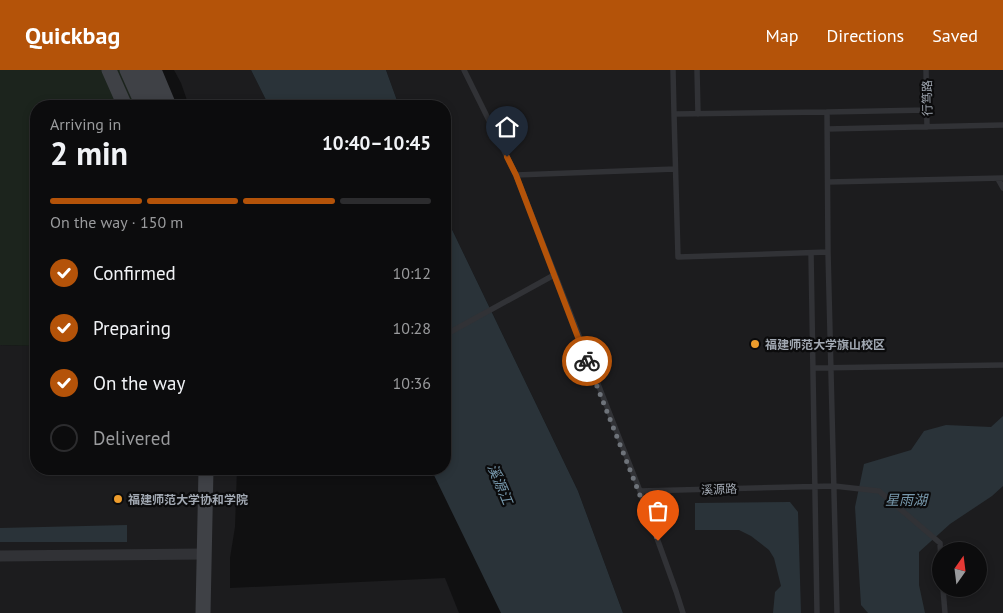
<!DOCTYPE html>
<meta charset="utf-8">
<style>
:root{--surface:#0c0c0d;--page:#1a1a1b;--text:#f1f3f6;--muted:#9a9b9d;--line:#2c2c2e;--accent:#b45309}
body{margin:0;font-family:"PT Sans","Noto Sans SC",sans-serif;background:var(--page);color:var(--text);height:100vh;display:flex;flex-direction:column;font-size:19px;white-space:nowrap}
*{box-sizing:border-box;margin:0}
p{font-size:16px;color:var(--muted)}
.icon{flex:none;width:28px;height:28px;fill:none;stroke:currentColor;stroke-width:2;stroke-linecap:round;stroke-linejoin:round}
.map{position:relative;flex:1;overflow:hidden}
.drawer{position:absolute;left:30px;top:30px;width:421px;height:375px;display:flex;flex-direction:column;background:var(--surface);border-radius:20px;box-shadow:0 2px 8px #0003,0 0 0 1px var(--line)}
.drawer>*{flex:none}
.needle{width:32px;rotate:14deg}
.tools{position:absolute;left:932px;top:472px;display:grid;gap:10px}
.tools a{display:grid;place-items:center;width:55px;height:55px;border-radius:50%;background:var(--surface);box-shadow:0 2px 8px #0003,0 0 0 1px var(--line);font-size:25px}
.pin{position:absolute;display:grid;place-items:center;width:42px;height:42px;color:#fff;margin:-51px -21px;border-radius:50% 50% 50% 0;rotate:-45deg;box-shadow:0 0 5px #0007}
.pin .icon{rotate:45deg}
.courier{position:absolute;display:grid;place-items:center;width:50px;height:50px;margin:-25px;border:4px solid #b45309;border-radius:50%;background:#fff;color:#222;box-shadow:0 1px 6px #0007}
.overview em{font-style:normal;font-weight:600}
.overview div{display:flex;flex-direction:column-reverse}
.overview{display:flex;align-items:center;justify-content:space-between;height:85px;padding:0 20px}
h1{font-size:32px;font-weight:600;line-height:38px}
.bar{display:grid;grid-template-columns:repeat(4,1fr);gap:8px 5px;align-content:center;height:60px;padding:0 20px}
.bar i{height:6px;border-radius:4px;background:var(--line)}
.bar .on{background:var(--accent)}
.bar p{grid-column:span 4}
ol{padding:0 20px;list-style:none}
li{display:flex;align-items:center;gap:15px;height:55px}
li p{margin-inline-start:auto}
li .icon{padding:5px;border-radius:50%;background:var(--accent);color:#fff;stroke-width:4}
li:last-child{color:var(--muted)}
li i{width:28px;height:28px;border:2px solid var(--line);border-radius:50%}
header{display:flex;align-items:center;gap:30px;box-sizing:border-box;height:70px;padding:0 25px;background:var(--accent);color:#fff}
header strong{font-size:24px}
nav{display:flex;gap:28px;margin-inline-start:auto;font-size:18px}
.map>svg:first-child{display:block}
</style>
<header>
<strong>Quickbag</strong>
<nav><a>Map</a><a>Directions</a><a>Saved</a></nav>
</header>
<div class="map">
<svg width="1003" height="543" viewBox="0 0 1003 543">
<rect width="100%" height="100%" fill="#101011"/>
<!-- built -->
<path fill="#1c1c1e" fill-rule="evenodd" d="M174 0H251L269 36H189L181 13Z
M386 0H1003V543H623L578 421 445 145V36H399ZM941 481H979V519H941Z
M0 275 36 276V399H237L235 457 230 488V518L445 508 459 543H0Z"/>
<!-- green -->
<path fill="#1c241d" d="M0 0H122L137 36H36V276L0 275Z"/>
<!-- water -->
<path fill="#2a3339" d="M251 0H386L399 36H269Z
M445 145 578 421 623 543H501L431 399H445Z
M1003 346V416L992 426 950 454 919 482V515L925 543H868L861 535 855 437 864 394 911 380 924 361 946 355 991 357Z
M790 432 798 442 801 543H773L775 522 781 516 774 488 769 480 751 466 739 460H695V433Z
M127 455V472H0V458Z"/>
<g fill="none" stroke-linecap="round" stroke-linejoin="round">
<!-- service -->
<path stroke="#313236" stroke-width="5.5" d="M464 0 516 105 640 421 834 416 879 421 940 473 941 491
M673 0 674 44
M697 0 698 44
M926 0 927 57
M827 42 828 182 678 187 674 44Z
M827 42 927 40
M827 59 1003 55
M516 105 675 99
M998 109 1003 118
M828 112 1003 108
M828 182 837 543
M811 183 817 543
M445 265 554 205
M814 298 1003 295
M640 421 676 521 683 543
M943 519 945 543"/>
<!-- minor -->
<path stroke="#313236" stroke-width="11" d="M0 486 204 484"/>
<!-- secondary -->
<path stroke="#3f4146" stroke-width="15" d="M109 0 125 36
M127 0 143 36
M140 0 156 36
M154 0 169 36
M203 543 206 399"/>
</g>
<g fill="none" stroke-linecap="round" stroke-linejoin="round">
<!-- done -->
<path stroke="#6e737a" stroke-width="5" stroke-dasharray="0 9" d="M587 291 658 471"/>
<!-- route -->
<path stroke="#b45309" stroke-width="6" d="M507 87 516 105 587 291"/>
</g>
<!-- markers -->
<g fill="#ed9c2c" stroke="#0b0b0c" stroke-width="2">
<circle cx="755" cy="274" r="5"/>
<circle cx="118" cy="429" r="5"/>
</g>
<g text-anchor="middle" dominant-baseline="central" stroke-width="4.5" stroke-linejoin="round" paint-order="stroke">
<!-- street labels -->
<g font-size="12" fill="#a1a8b2" stroke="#0b0b0c">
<text transform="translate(927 28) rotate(-91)">行笃路</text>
<text transform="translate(719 419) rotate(-2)">溪源路</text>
</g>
<!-- poi labels -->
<g font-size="12" font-weight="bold" fill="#a1a8b2" stroke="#0b0b0c" text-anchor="start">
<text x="765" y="274">福建师范大学旗山校区</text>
<text x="128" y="429">福建师范大学协和学院</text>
</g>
<!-- water labels -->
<g font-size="14" font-style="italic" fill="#7899ad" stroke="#0b0b0c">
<text transform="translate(500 414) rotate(67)">溪源江</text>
<text x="906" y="430">星雨湖</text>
</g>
</g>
</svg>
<div class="tools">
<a><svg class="needle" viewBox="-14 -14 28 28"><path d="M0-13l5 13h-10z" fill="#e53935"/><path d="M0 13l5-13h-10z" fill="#9a9b9d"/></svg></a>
</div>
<div class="pin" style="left:658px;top:471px;background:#ea580c"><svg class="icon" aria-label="bag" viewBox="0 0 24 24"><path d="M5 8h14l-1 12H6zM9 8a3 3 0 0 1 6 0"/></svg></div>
<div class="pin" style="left:507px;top:87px;background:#1f2937"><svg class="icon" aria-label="home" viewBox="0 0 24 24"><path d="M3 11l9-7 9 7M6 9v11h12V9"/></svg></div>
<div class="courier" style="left:587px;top:291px"><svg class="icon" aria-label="bike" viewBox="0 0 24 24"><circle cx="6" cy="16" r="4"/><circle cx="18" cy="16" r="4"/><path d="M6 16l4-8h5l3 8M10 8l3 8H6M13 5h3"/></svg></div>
<section class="drawer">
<div class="overview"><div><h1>2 min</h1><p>Arriving in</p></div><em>10:40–10:45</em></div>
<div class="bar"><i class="on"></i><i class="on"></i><i class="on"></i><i></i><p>On the way · 150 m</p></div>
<ol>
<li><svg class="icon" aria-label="check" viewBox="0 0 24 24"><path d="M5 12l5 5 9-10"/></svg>Confirmed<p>10:12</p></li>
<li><svg class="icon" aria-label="check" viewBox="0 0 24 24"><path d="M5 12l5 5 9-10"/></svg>Preparing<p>10:28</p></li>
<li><svg class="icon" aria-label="check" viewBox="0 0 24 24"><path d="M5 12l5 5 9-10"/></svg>On the way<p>10:36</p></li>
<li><i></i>Delivered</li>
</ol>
</section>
</div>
